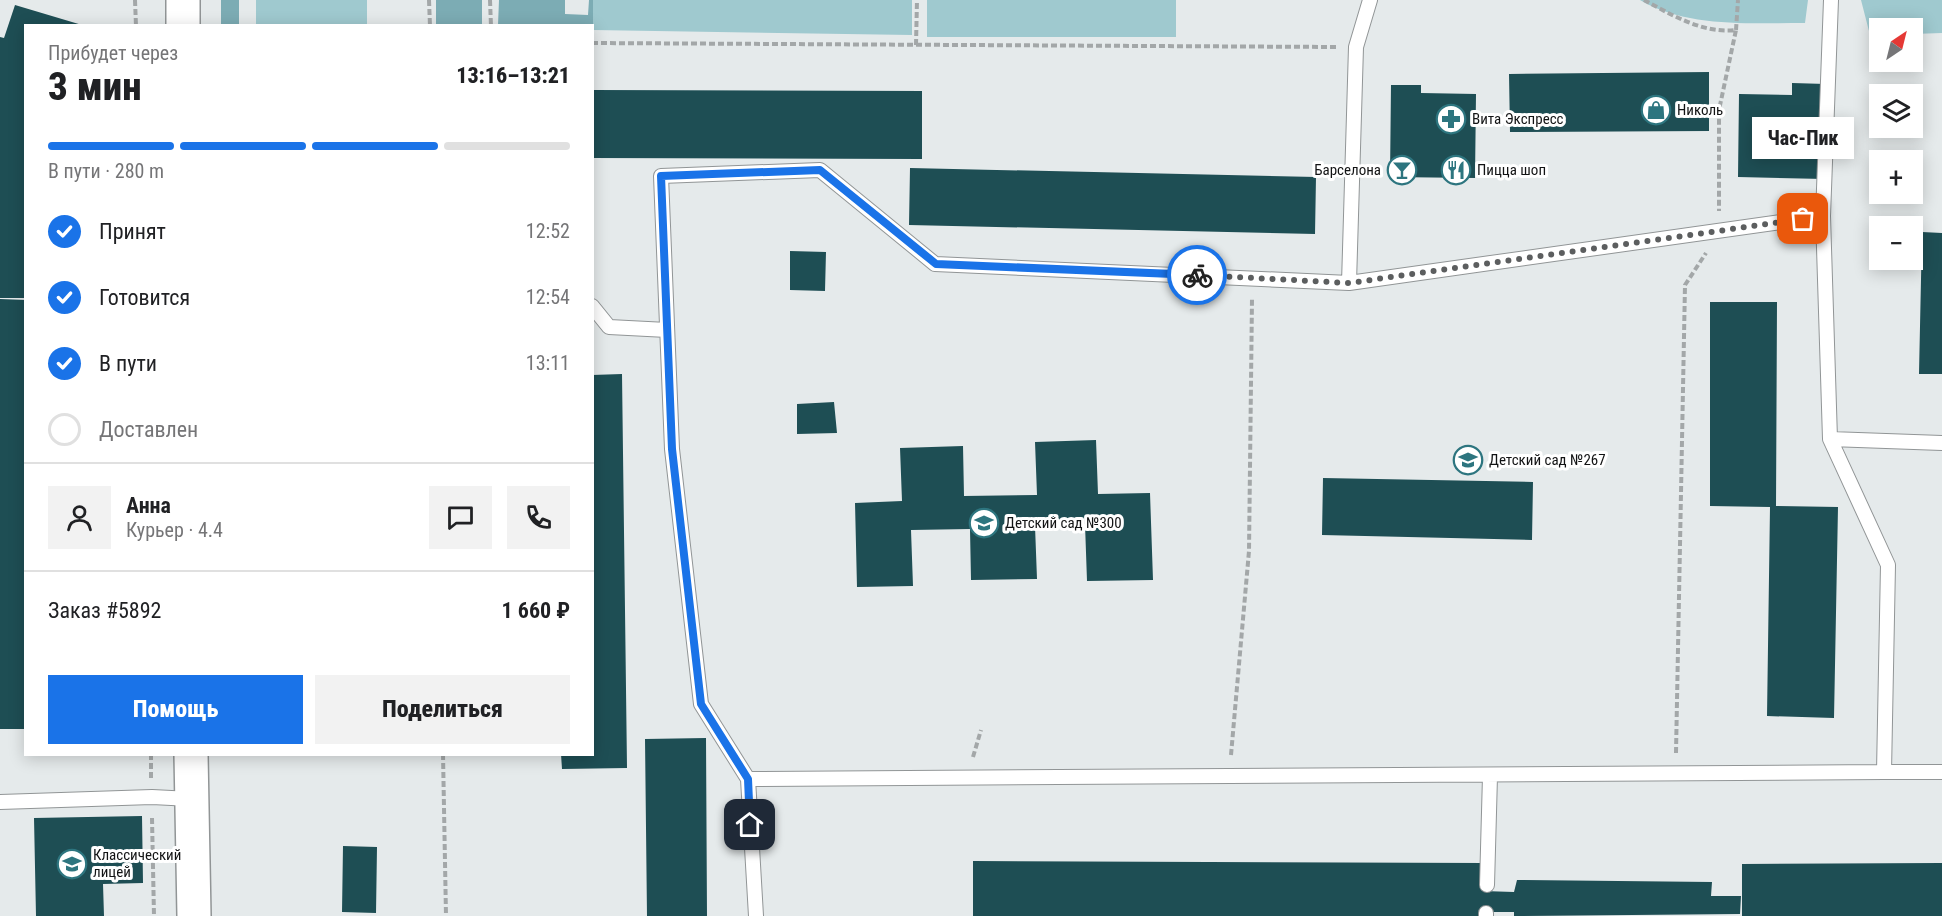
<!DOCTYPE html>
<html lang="ru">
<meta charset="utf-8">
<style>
:root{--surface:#fff;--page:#f2f2f2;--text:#202124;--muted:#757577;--line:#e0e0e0;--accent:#1a73e8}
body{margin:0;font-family:"Roboto Condensed",sans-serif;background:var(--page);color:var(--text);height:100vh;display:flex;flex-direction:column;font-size:22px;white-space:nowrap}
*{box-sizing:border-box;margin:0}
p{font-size:20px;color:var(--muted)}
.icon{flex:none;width:33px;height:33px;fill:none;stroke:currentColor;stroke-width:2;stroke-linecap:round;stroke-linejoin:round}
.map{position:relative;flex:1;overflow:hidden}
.side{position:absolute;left:24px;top:24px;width:570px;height:732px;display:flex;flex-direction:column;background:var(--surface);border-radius:0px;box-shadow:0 3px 15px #0003}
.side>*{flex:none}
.needle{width:39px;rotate:35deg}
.controls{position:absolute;left:1869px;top:18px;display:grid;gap:12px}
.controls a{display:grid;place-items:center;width:54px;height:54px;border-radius:0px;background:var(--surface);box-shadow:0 3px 15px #0003;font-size:30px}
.pin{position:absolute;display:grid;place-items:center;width:51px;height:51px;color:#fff;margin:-26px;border-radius:12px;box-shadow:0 3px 9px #0006}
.courier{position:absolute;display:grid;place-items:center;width:60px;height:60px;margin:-30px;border:4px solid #1a73e8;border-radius:50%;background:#fff;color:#222;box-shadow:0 2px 8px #0007}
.bubble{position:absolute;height:42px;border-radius:0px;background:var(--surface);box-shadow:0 3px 15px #0003;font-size:20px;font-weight:800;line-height:42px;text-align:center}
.headline em{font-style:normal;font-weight:800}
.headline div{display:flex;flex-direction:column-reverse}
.headline{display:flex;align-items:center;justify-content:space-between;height:102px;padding:0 24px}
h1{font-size:39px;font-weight:800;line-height:45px}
.bar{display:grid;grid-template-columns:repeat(4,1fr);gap:9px 6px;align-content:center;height:72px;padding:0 24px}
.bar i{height:8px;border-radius:4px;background:var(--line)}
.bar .current{background:var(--accent)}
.bar p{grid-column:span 4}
.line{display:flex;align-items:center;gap:15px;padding:0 24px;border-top:2px solid var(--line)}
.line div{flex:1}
.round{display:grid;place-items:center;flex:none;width:63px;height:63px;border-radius:0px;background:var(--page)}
ol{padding:0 24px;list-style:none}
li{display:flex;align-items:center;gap:18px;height:66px}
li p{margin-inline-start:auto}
li .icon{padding:6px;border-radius:50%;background:var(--accent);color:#fff;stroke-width:4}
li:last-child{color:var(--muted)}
li i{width:33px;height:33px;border:3px solid var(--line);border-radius:50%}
.cta{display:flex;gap:12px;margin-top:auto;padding:12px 24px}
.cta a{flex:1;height:69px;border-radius:0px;background:var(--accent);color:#fff;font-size:24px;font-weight:800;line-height:69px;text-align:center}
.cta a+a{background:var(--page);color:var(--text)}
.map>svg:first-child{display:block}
</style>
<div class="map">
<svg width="1942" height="916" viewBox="0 0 1942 916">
<rect width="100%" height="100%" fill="#e5eaeb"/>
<!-- green -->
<path fill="#9fc9cf" d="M256 0H367V25H256Z
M593 0H912V35L593 30Z
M927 0H1176V37H927Z
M1640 0H1808L1805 23C1752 23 1687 28 1640 0Z
M1861 0H1942V33L1913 34 1912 28H1880L1879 35H1870Z"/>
<!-- forest -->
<path fill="#7cacb4" d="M221 0H239V25H221Z
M436 0H482V25H436Z
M499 0H565V14L588 15 589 0H593V30L592 26 498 25Z"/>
<!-- building -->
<path fill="#1e4e54" d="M15 5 82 25 26 26V298H0V37L4 38Z
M1709 72V131L1510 132 1509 74Z
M1792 83 1826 84 1824 179 1738 177 1739 94 1792 95Z
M1391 85H1421V93L1476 94 1475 178 1390 177Z
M592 90 922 91V159L592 158Z
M910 168 1316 177 1315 234 909 225Z
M1922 232 1942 233V374H1919Z
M790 251 826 252 825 291 790 290Z
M0 299 26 300V729H0Z
M1710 302H1777L1776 506 1838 507 1834 718 1767 716 1770 507 1710 506Z
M622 374 627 768 562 769 561 754H592V375Z
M834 402 837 433 797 434V404Z
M1096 440 1098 494 1150 493 1153 580 1087 581 1085 524 1035 526 1037 579 971 580 970 529 911 530 913 586 857 587 855 503 902 501 900 448 963 446 964 496 1037 495 1035 442Z
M1323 478 1533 482 1532 540 1322 535Z
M706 738 707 916H647L645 739Z
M142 816 143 883 103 884 104 916H36L34 818Z
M343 846 377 847 376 913 342 912Z
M973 861 1483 863V891L1514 892 1517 880 1712 882 1711 896H1741L1740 914 1514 916V912H1483V916H973Z
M1942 863V916H1742V864Z"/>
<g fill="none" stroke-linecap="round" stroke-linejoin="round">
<!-- lane casing -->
<g stroke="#919596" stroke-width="16">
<path id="lane" d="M1823 216 1349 283 935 264 820 170 661 176 672 449 701 704 748 779 1884 772 1888 565 1830 439 1823 216 1831 0
M1349 283 1356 47 1370 0
M592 306 609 327 667 330
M1830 439 1942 443
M1884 772H1942
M748 779 756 916
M0 802 152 797 191 799
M1487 885 1490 776
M1486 916V913"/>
</g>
<!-- secondary casing -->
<g stroke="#919596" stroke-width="36">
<path id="secondary" d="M183 0V26
M191 754 194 916"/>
</g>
<!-- path -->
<path stroke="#a3a7a8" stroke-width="4" stroke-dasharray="6 3" stroke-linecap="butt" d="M135 0 136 26
M429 0 430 26
M490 0 491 26
M1644 0C1672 15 1703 34 1736 30L1719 110V211
M1736 30 1738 0
M592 43 1336 47
M916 45 917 0
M1676 753 1685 285 1706 253
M151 754V778
M443 754 446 916
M1231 755 1249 551 1252 299
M973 757 981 730
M152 818 154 916"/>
<!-- lane -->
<use href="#lane" stroke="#fff" stroke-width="14"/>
<!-- secondary -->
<use href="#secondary" stroke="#fff" stroke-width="33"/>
</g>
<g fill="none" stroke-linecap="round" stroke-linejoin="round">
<!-- done -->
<path stroke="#5c5e5f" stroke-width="6" stroke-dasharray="0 10.8" d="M1197 275 1349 283 1803 219"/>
<!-- route -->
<path stroke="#1a73e8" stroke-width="8" d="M750 825 748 779 701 704 672 449 661 176 820 170 936 264 1197 275"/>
</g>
<!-- icons -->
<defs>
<g id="shop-ring" transform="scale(1.5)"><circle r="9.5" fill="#fff" stroke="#2d757f" stroke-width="1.5"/><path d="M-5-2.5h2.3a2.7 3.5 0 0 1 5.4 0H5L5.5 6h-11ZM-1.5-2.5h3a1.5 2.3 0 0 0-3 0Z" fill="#2d757f"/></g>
<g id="pharmacy-ring" transform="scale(1.5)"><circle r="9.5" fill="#fff" stroke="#2d757f" stroke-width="1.5"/><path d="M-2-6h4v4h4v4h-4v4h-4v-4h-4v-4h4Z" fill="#2d757f"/></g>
<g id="bar-ring" transform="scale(1.5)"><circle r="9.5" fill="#fff" stroke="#2d757f" stroke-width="1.5"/><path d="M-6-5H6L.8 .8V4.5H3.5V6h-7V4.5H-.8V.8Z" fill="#2d757f"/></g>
<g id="restaurant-ring" transform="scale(1.5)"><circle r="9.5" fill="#fff" stroke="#2d757f" stroke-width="1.5"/><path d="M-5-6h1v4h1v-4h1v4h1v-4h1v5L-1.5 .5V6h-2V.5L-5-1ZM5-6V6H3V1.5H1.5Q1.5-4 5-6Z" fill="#2d757f"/></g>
<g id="school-ring" transform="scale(1.5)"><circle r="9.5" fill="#fff" stroke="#2d757f" stroke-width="1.5"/><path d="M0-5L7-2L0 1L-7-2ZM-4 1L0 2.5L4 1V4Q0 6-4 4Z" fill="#2d757f"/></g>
</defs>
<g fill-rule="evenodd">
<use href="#shop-ring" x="1656" y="110"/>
<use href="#pharmacy-ring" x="1451" y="119"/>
<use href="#bar-ring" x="1402" y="170"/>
<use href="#restaurant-ring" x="1456" y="170"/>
<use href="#school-ring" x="1468" y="460"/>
<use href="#school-ring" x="984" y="523"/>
<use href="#school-ring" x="72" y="864"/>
</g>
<g text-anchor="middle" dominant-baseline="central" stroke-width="6" stroke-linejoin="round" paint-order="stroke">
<!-- poi labels -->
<g font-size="15" fill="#121314" stroke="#fff" text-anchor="start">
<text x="1677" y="110">Николь</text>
<text x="1472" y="119">Вита Экспресс</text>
<text x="1381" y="170" text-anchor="end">Барселона</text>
<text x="1477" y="170">Пицца шоп</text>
<text x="1489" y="460">Детский сад №267</text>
<text x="1005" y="523">Детский сад №300</text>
<text x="93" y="855">Классический<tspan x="93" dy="17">лицей</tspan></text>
</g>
</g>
</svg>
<div class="controls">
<a><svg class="needle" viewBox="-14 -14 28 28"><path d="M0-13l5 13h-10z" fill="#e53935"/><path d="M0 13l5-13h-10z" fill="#757577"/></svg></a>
<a><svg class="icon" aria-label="layers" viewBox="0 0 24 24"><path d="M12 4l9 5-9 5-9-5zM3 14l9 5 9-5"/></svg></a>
<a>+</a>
<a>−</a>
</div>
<div class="pin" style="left:1803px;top:219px;background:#ea580c"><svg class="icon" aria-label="bag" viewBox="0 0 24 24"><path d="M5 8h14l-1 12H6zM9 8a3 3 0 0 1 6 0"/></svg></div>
<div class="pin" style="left:750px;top:825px;background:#1f2937"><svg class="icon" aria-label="home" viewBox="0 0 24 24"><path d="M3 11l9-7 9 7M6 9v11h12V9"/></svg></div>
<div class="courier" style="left:1197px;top:275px"><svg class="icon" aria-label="bike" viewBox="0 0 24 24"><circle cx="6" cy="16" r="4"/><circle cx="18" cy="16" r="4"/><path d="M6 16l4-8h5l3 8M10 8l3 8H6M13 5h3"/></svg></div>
<div class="bubble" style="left:1752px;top:117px;width:102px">Час-Пик</div>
<section class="side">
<div class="headline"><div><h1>3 мин</h1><p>Прибудет через</p></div><em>13:16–13:21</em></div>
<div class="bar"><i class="current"></i><i class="current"></i><i class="current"></i><i></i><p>В пути · 280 m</p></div>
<ol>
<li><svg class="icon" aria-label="check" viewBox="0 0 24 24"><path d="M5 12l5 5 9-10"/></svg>Принят<p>12:52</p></li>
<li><svg class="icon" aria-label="check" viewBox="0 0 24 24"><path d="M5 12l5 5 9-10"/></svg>Готовится<p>12:54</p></li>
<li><svg class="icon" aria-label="check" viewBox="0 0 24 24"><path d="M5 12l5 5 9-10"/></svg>В пути<p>13:11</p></li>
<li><i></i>Доставлен</li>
</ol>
<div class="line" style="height:108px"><a class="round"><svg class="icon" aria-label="person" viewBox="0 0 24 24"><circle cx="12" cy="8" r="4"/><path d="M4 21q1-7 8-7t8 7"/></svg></a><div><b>Анна</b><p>Курьер · 4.4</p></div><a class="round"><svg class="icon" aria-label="chat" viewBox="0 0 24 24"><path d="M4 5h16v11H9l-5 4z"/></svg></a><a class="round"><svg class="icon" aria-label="phone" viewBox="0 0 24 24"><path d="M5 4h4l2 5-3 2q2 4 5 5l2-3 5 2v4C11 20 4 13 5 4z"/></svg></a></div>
<div class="line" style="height:78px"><div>Заказ #5892</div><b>1 660 ₽</b></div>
<div class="cta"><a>Помощь</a><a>Поделиться</a></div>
</section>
</div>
